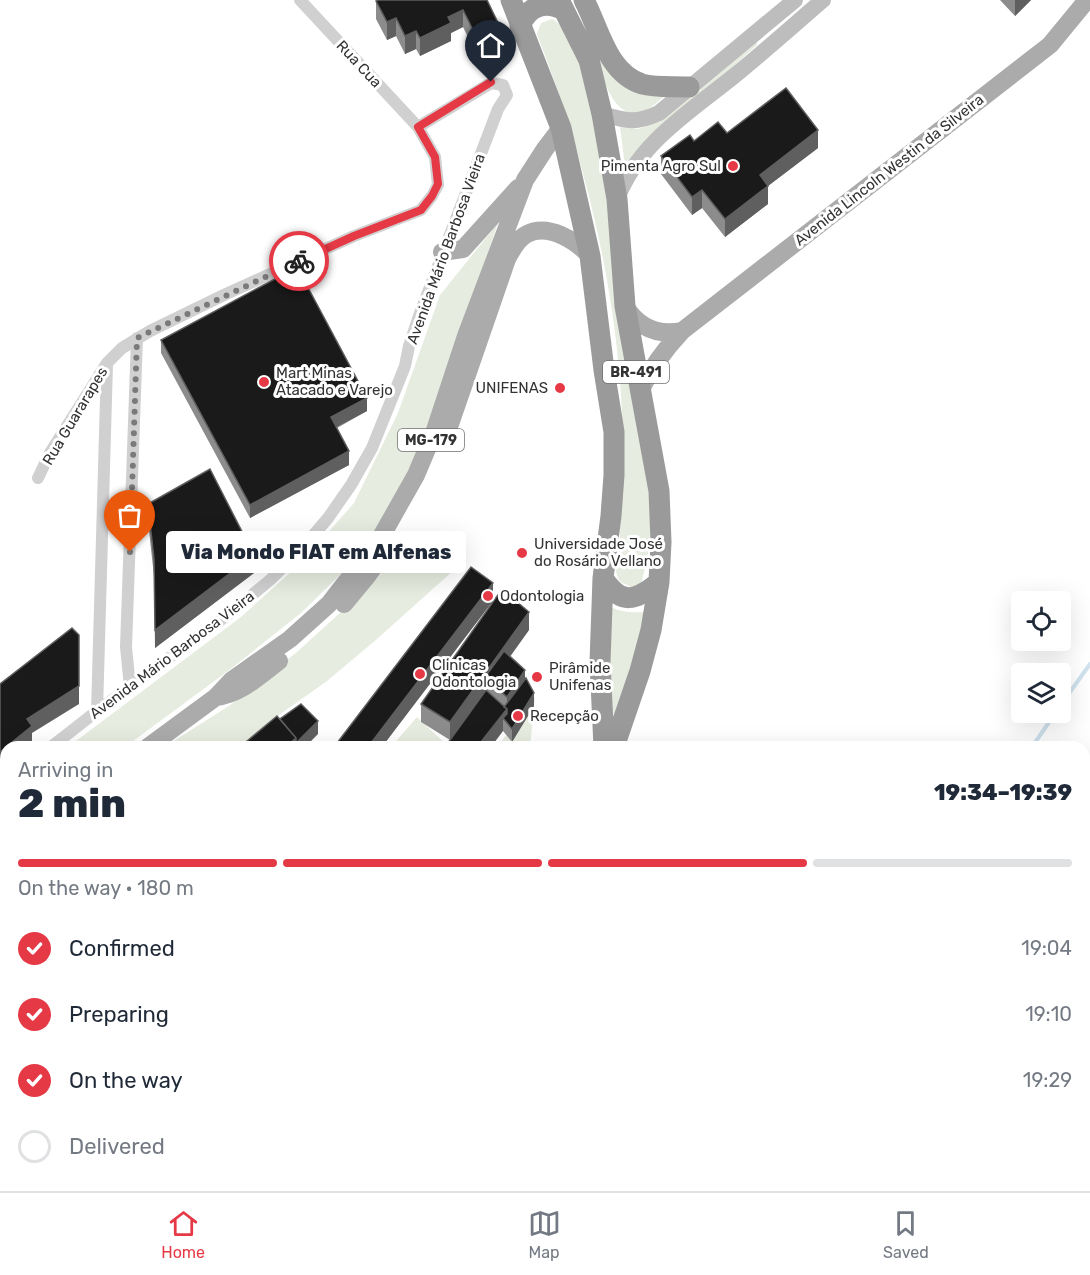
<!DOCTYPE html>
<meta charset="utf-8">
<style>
:root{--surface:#fff;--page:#f2f2f3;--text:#1f2937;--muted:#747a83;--line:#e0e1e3;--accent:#e63946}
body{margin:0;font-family:Rubik,sans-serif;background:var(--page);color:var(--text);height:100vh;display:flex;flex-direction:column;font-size:22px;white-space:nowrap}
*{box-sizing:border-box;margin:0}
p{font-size:20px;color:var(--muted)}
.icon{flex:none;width:33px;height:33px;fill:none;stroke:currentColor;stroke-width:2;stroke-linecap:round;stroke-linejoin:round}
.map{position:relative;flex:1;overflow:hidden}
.details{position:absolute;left:0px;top:741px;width:1090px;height:450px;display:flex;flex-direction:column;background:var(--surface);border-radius:18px 18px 0 0;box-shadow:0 6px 24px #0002}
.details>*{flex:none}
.tools{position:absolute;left:1011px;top:591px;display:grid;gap:12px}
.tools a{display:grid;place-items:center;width:60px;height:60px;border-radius:6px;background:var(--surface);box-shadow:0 6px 24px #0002;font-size:30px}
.pin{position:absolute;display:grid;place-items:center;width:51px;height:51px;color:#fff;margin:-62px -26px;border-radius:50% 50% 50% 0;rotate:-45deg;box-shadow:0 0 6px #0007}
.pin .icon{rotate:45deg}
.courier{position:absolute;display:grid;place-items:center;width:60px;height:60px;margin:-30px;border:4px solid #e63946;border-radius:50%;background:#fff;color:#222;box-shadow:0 2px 8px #0007}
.bubble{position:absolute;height:42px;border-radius:6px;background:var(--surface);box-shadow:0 6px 24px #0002;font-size:20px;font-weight:800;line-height:42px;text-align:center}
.summary em{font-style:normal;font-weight:800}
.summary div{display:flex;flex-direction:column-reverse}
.summary{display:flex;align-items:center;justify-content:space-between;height:102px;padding:0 18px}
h1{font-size:39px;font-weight:800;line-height:45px}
.bar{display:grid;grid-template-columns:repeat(4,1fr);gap:9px 6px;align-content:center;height:72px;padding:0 18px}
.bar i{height:8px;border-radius:4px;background:var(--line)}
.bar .current{background:var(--accent)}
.bar p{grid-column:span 4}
ol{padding:0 18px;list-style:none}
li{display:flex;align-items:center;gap:18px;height:66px}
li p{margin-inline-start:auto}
li .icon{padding:6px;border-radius:50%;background:var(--accent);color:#fff;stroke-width:4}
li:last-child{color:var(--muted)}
li i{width:33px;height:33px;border:3px solid var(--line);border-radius:50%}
.menu{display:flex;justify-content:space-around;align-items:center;height:84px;border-top:2px solid var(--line);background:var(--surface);font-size:16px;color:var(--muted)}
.menu a{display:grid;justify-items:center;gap:3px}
.menu .current{color:var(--accent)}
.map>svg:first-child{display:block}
</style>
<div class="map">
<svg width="1090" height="1191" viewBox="0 0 1090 1191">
<rect width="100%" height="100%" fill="#fff"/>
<!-- green -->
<path fill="#e6ecdf" d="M552 19C569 25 588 81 594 98L647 471 650 506V545L642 581 639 584 631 587 619 581 616 572C622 545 619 510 620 481 621 459 623 436 622 413 616 283 584 156 537 34L541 23Z
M757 41V45L633 155 625 167 620 126 638 129 660 121Z
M593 48 669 92C661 99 652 108 642 112 611 122 601 69 593 48Z
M498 223 429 426 389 512 355 560 301 613 228 671 125 747H68L241 617 304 560 354 503 398 413 440 295Z
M421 541 455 569 377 639 327 681 279 715 242 747H164L229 706 297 652 375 581 397 553Z
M610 607C622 612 632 613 645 612L643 634 610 741Z
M535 697 530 747H497Z
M417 717 449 747H391Z
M6 885V983L0 991V894Z
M1090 953V1191H1008L1007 1185H1084V956Z
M328 1185H453L454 1191H329Z
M605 1185H688L687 1191H606Z"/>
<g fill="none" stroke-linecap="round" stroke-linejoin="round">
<!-- stream -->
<path stroke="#cfe2ee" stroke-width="4" d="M1060 706 1090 664
M1032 747 1056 712
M650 1191 652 1185"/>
<!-- street -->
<path stroke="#d0d0d0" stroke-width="12" d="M38 478 50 453 107 363 122 348 150 331 226 294 354 236 421 210 432 196 438 185 435 157 418 127 300 0
M130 687 126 647 137 338
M97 711 107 364
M51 747 97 711 229 614 270 580 299 552 328 518 351 485 372 448 405 366 409 346 419 316 498 109 507 95 503 85 491 83 418 127
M0 792 6 786"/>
<!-- secondary -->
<path stroke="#bdbdbd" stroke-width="16" d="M602 114C627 121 635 124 659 113L795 0
M617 199C639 141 693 110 739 72 767 49 795 24 823 0"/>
<!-- primary -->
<path stroke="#ababab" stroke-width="18" d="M442 252 463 249 518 188
M625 306C638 327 657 336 682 331
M640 391C651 368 664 350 682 331L1050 45 1087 0
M450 424 507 259C512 250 517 239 527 234 549 223 576 241 590 256
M344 604 368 575 386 550
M216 697C241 694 259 676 279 661
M148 747 216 697 232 680 290 639 329 604 381 537 416 475 435 430 466 336 525 180 545 149 561 128
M0 870 6 863"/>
<!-- highway -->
<path stroke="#9a9a9a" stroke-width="21" d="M511 0 561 128 590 256 604 370 614 432V475L611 516 603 578 600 662 604 747
M559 0 589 60 602 114 617 199 625 306 659 491 661 542 659 582 651 630 640 671 614 747
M584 0C599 28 607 73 642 84 656 88 674 86 689 87
M520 26C528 6 545 0 564 10
M603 578C621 606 636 601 659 582
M554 1191 555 1185"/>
</g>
<!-- wall -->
<path fill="#8c8c8c" d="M487 0 500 45 477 56 463 27 451 33V41L420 56 416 49 405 54 396 36 387 40 376 19V1Z
M1000 0H1031L1015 16Z
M727 133 818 148 768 186V204L725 237 702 208 692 215 661 174V156L694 141Z
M161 340 367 411 337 428 349 465 250 518 161 353Z
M148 504 254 573 155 648 154 576 148 522Z
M529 630 510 657 525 679 534 706 512 742 503 731 450 740 421 722V704Z
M6 996V1185L0 1191V1004Z
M187 1185H213L214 1191H188Z"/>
<!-- shaded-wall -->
<path fill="#5f5f5f" d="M1015 0H1031L1015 16Z
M463 10V27L451 33V41L420 56V38L448 17Z
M396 18V36L387 40V22Z
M500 27V45L477 56V38Z
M416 31V49L405 54V36Z
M818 130V148L760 192V175Z
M768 186V204L725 237V219Z
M702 190V208L692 215V197Z
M367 398V411L331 430V417Z
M349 451V465L250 518V505Z
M254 555V573L155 648V630Z
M493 583V601L382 747H368Z
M529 612V630L491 682 485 677V691L450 740V722Z
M79 635V704L32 733V744L28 747H7Z
M525 670V683L507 710V697Z
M534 693V706L512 742V729Z
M507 709V722L503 718V731L491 747H477Z
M318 721V734L305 747H285Z
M6 748V765L0 770V752Z"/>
<!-- building -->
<path fill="#1a1a1a" stroke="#5f5f5f" stroke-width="1.5" d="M378 0H487L500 27 477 38 463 10 448 17 451 23 420 38 416 31 405 36 396 18 387 22 376 1Z
M786 88 818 130 760 175 768 186 725 219 702 190 692 197 661 156 690 135 694 141 718 122 727 133Z
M297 267 367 398 331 417 349 451 250 505 161 340Z
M210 469 254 555 155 630 154 559 148 504Z
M471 567 493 583 368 747H334Z
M502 589 529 612 450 722 421 704Z
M72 628 79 635V686L27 719 32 726 0 752V684Z
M504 651 525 670 507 697 485 677Z
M526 678 534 693 512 729 503 718 507 714V709L504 707Z
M486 690 507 709 477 747H445Z
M301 704 318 721 296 743V738L280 719Z
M277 716 296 738 285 747H240Z
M6 996V1055H0V1004Z
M0 1062 6 1063V1185H72V1191H0Z
M188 1185H213L214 1189 189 1190Z"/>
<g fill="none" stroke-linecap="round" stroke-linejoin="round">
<!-- done -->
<path stroke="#7a7a7a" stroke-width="6" stroke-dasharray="0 10.8" d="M130 552 137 338 299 261"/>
<!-- route -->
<path stroke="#e63946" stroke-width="8" d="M299 261 354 236 421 210 432 196 438 184 435 157 418 127 491 82"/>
</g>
<!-- markers -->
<g fill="#e63946" stroke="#fff" stroke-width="2">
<circle cx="733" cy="166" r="6"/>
<circle cx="264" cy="382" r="6"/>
<circle cx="560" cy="388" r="6"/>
<circle cx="522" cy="553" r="6"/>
<circle cx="488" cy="596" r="6"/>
<circle cx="420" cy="674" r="6"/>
<circle cx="537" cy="677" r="6"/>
<circle cx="518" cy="716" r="6"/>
</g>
<g text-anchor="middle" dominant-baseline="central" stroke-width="6" stroke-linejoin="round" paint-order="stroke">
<!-- shield labels -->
<g fill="#fff" stroke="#707070" stroke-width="1.5">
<rect x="603" y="361" width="66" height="22" rx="4.5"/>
<rect x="398" y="429" width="66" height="22" rx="4.5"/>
</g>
<g font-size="14" font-weight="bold" fill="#333">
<text x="636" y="372">BR-491</text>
<text x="431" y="440">MG-179</text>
</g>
<!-- street labels -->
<g font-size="15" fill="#333" stroke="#fff">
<text transform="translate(359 64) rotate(47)">Rua Cua</text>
<text transform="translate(889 170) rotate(-38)">Avenida Lincoln Westin da Silveira</text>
<text transform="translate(446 249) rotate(-70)">Avenida Mário Barbosa Vieira</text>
<text transform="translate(75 416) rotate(-59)">Rua Guararapes</text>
<text transform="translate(172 655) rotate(-37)">Avenida Mário Barbosa Vieira</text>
</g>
<!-- poi labels -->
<g font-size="15" fill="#333" stroke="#fff" text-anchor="start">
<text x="721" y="166" text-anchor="end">Pimenta Agro Sul</text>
<text x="276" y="373">Mart Minas<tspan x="276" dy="17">Atacado e Varejo</tspan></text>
<text x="548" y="388" text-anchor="end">UNIFENAS</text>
<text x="534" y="544">Universidade José<tspan x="534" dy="17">do Rosário Vellano</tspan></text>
<text x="500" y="596">Odontologia</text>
<text x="432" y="665">Clinicas<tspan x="432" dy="17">Odontologia</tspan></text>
<text x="549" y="668">Pirâmide<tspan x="549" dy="17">Unifenas</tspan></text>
<text x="530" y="716">Recepção</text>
</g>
</g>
</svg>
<div class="tools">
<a><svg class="icon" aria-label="locate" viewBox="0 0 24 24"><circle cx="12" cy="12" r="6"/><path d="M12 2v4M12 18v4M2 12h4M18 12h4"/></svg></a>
<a><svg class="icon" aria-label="layers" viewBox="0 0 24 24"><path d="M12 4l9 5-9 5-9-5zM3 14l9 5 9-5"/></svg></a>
</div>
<div class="pin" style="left:130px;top:552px;background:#ea580c"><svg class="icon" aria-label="bag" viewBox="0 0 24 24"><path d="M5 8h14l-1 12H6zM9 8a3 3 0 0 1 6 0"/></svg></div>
<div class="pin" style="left:491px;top:82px;background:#1f2937"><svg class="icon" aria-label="home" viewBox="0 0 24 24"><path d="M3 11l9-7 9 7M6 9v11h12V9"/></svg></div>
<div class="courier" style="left:299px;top:261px"><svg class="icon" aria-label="bike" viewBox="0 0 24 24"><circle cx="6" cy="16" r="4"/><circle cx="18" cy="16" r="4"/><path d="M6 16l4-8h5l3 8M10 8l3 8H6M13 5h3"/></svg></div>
<div class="bubble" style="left:166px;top:531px;width:300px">Via Mondo FIAT em Alfenas</div>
<section class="details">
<div class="summary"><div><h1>2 min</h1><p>Arriving in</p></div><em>19:34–19:39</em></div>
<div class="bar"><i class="current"></i><i class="current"></i><i class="current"></i><i></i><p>On the way · 180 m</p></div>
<ol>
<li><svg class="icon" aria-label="check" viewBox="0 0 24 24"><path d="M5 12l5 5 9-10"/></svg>Confirmed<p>19:04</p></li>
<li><svg class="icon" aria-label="check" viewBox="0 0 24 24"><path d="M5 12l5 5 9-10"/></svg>Preparing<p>19:10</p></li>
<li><svg class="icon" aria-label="check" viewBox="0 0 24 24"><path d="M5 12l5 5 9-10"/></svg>On the way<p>19:29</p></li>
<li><i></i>Delivered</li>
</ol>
</section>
</div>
<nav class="menu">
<a class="current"><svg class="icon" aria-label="home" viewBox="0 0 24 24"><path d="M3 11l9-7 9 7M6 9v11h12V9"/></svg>Home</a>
<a><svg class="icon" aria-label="map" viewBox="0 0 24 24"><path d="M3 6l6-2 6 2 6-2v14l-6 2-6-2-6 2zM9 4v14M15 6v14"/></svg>Map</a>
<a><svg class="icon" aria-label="saved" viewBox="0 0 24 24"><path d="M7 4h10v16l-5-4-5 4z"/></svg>Saved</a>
</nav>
